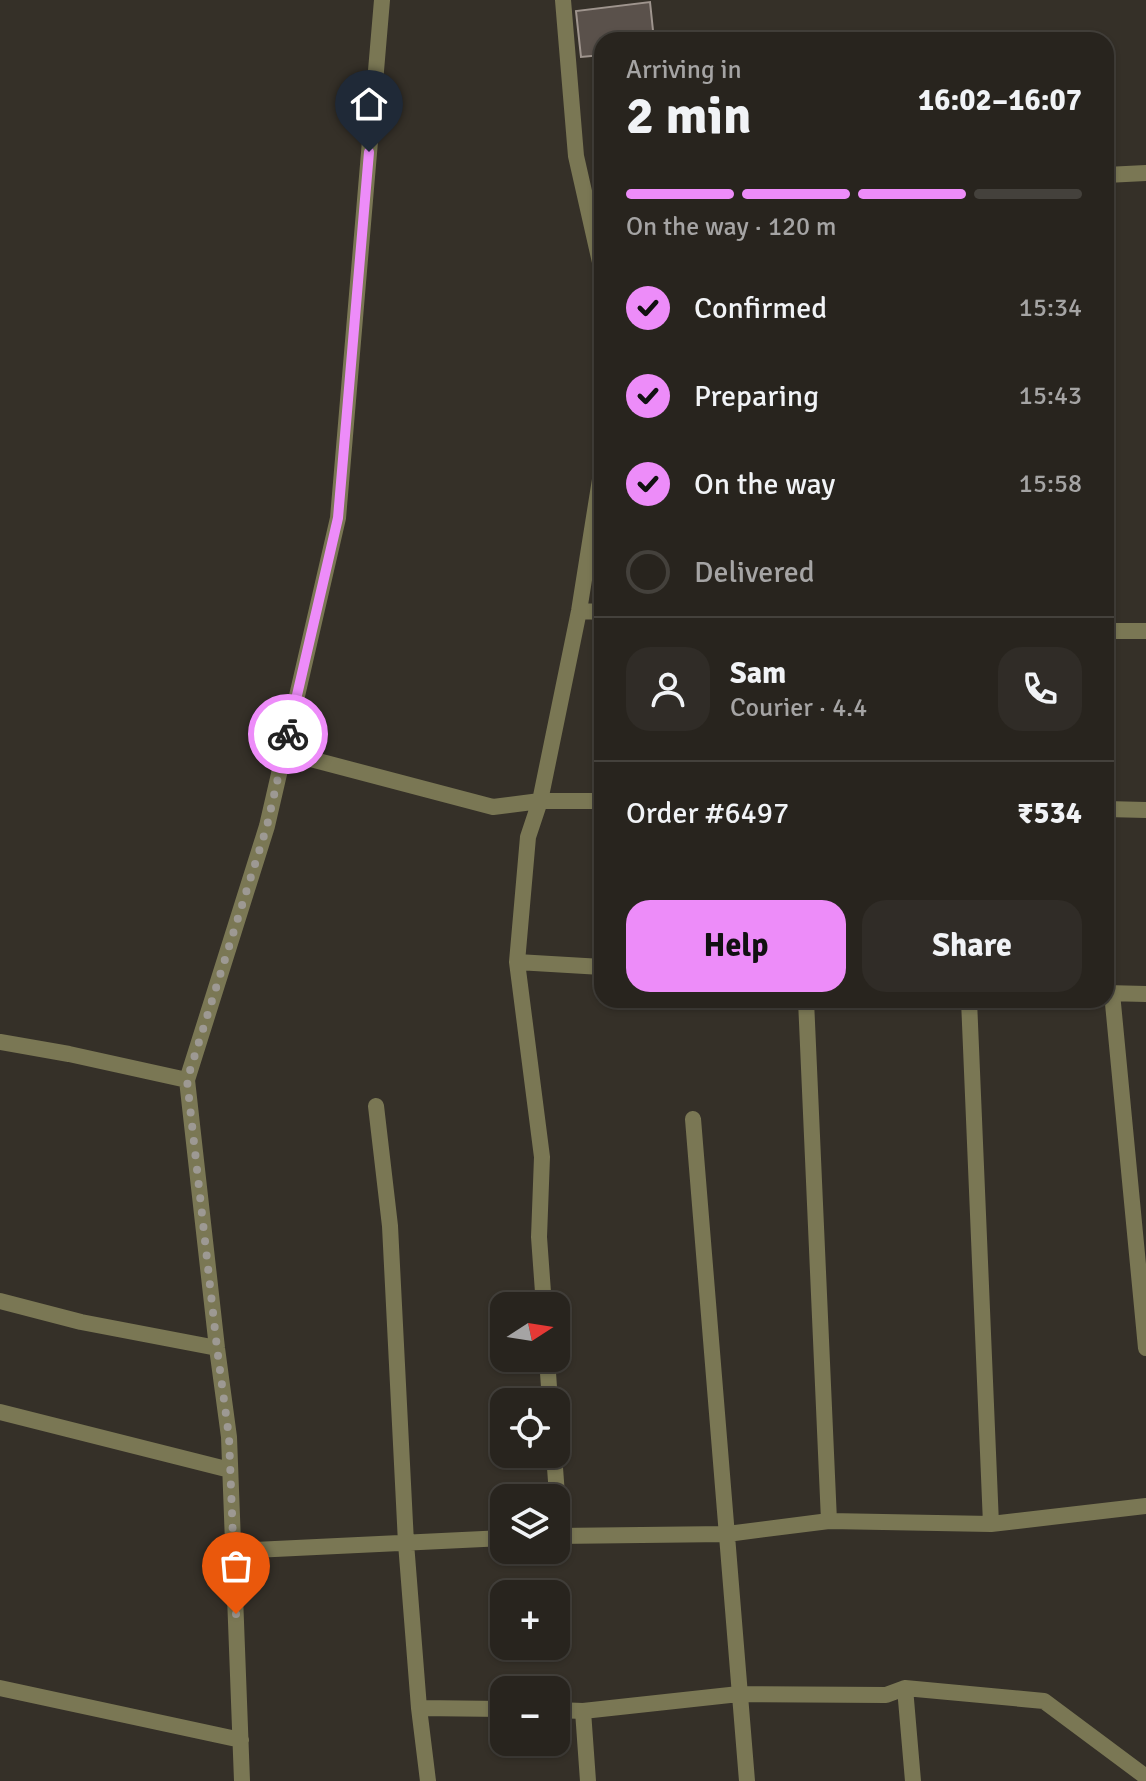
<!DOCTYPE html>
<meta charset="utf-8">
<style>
:root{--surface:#28241e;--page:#302c27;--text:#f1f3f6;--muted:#a5a4a4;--line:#44413c;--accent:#ed8cf9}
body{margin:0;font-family:Signika,sans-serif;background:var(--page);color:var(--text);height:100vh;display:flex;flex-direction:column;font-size:30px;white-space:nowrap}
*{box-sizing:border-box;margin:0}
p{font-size:26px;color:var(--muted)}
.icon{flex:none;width:44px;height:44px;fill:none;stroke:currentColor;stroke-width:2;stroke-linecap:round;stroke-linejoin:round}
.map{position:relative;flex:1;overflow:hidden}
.drawer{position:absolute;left:594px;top:32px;width:520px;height:976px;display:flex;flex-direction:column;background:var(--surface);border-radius:24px;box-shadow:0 2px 6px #0004,0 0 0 2px var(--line)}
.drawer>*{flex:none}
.needle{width:52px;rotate:78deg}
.buttons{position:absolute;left:490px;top:1292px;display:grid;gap:16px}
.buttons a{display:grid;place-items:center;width:80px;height:80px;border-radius:16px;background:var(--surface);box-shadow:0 2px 6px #0004,0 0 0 2px var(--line);font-size:40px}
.pin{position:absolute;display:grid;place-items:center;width:68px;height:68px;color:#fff;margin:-82px -34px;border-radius:50% 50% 50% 0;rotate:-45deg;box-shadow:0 0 8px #0007}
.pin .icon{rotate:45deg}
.courier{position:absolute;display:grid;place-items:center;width:80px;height:80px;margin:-40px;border:6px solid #ed8cf9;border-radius:50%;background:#fff;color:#222;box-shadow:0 2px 10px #0007}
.headline em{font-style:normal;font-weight:700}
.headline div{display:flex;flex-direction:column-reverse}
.headline{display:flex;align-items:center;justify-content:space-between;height:136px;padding:0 32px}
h1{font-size:52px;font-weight:700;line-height:60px}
.bar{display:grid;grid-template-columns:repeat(4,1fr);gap:12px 8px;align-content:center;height:96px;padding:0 32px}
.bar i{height:10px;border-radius:6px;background:var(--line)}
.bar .active{background:var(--accent)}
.bar p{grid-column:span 4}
.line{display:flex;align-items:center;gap:20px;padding:0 32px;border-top:2px solid var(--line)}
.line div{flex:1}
.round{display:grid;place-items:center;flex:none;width:84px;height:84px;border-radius:24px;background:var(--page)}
ol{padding:0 32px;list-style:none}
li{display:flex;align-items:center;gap:24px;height:88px}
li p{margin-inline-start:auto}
li .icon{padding:8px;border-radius:50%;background:var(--accent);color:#111;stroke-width:4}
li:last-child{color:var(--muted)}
li i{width:44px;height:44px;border:4px solid var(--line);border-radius:50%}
.cta{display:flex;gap:16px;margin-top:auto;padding:16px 32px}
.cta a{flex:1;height:92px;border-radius:24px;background:var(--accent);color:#111;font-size:32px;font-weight:700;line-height:92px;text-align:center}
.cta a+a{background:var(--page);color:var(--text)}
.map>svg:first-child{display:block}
</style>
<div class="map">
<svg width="1146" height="1781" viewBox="0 0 1146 1781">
<rect width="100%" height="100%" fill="#353028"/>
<!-- building -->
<path fill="#5a514b" stroke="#9f958e" stroke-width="2" d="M650 2 654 40H602V55L581 57 576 11Z"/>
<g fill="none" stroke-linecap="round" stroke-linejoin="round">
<!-- minor -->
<path stroke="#7a7754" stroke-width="16" d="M563 0 576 156 602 271
M1106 175 1146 173
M586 200 602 199
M579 611 602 612
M1106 631H1146
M284 752 493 807 540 801H602
M1106 809 1146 810
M517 962 602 967
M1106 993 1146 994
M1112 993 1146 1348
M806 1000 829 1521
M969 1000 991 1524
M0 1042 69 1054 187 1080
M376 1106 390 1226 406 1543 419 1708 428 1781
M693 1119 747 1781
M0 1301 81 1322 217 1348
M544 1306 539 1237 542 1157 517 962 528 837 540 801 579 611 602 467
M547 1358 550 1402
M0 1412 230 1470
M554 1454 560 1536
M556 1536 727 1534 829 1521 991 1524 1146 1506
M234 1551 504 1538
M0 1688 241 1740
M419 1708 504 1709
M556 1710 583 1711 739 1694 886 1695 905 1688
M583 1711 588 1781
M242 1781 229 1437 217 1348 187 1080 267 826 338 518 382 0
M913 1781 905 1688 1044 1701 1146 1777"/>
</g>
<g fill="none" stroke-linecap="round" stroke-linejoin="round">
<!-- done -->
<path stroke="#9d9993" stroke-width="8" stroke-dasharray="0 14.4" d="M236 1614 229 1437 217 1348 187 1080 267 826 288 734"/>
<!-- route -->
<path stroke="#ed8cf9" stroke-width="10" d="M288 734 338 518 369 152"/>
</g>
</svg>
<div class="buttons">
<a><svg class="needle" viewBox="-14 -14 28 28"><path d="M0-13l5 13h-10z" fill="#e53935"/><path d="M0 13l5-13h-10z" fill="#a5a4a4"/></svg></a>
<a><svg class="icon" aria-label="locate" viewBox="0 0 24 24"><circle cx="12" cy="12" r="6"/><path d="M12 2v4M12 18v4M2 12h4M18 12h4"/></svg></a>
<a><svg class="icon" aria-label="layers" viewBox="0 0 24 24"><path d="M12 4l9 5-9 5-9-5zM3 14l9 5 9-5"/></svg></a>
<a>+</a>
<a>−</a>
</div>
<div class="pin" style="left:236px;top:1614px;background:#ea580c"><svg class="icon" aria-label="bag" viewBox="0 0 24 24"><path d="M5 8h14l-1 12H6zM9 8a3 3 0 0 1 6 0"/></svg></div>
<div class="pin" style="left:369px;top:152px;background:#1f2937"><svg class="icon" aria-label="home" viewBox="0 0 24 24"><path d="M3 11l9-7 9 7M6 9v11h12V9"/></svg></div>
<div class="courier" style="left:288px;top:734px"><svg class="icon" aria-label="bike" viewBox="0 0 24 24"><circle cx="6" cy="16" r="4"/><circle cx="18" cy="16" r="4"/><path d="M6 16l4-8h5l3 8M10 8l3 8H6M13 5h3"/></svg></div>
<section class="drawer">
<div class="headline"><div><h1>2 min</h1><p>Arriving in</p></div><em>16:02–16:07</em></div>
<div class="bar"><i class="active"></i><i class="active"></i><i class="active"></i><i></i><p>On the way · 120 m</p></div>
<ol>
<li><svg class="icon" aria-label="check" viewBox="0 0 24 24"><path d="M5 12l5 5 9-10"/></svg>Confirmed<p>15:34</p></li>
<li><svg class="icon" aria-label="check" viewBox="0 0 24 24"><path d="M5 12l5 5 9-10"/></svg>Preparing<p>15:43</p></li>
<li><svg class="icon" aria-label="check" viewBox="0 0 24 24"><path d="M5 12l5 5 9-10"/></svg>On the way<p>15:58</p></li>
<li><i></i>Delivered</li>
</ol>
<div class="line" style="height:144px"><a class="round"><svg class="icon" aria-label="person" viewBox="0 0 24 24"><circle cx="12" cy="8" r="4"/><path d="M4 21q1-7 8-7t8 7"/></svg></a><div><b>Sam</b><p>Courier · 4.4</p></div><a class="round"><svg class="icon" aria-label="phone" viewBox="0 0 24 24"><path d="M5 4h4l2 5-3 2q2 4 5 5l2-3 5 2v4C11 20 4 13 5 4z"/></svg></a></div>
<div class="line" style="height:104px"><div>Order #6497</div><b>₹534</b></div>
<div class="cta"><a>Help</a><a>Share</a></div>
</section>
</div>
